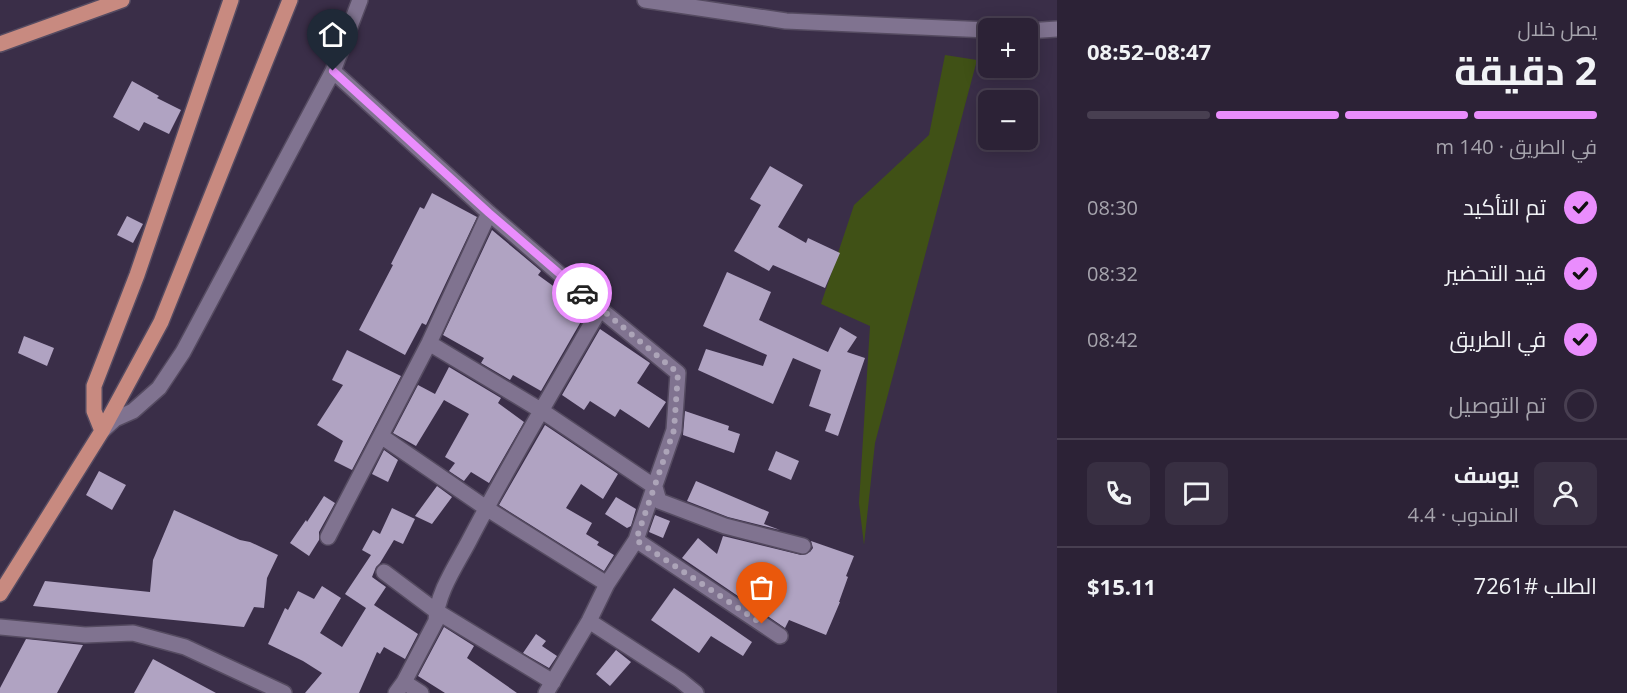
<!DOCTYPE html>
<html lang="ar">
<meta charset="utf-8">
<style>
:root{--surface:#2c2236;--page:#382f42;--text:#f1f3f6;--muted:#a6a4ad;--line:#483f51;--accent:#ea8dfd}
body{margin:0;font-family:"Open Sans",Cairo,sans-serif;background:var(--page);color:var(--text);direction:rtl;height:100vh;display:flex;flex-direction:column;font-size:22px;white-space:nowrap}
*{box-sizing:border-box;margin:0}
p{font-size:20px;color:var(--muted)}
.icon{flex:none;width:33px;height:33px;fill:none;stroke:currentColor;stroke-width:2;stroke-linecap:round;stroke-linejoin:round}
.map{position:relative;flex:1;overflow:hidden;direction:ltr}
.panel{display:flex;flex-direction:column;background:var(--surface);width:570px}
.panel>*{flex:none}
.controls{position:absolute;left:978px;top:18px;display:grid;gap:12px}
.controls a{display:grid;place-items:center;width:60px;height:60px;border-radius:9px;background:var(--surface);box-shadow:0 3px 15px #0003,0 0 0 2px var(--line);font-size:30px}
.pin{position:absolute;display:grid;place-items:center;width:51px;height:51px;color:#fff;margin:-62px -26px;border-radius:50% 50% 50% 0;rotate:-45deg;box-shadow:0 0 6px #0007}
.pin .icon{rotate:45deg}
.courier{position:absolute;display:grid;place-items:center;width:60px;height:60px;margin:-30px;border:4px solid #ea8dfd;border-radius:50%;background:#fff;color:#222;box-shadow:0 2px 8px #0007}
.overview em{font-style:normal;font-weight:700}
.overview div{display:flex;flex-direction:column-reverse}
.overview{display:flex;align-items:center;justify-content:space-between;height:102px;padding:0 30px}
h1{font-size:39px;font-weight:700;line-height:45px}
.bar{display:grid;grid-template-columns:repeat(4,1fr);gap:9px 6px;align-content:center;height:72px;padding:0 30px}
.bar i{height:8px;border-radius:4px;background:var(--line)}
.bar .active{background:var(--accent)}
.bar p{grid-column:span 4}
.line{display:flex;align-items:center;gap:15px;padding:0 30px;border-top:2px solid var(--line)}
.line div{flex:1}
.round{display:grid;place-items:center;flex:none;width:63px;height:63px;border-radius:9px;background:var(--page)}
ol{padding:0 30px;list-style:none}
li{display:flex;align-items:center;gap:18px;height:66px}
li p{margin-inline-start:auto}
li .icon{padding:6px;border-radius:50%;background:var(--accent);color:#111;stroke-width:4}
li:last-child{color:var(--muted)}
li i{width:33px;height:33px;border:3px solid var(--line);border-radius:50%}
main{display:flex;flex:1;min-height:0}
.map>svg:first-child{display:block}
</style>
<main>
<section class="panel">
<div class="overview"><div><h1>2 دقيقة</h1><p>يصل خلال</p></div><em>08:47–08:52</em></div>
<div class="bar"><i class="active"></i><i class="active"></i><i class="active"></i><i></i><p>في الطريق · 140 m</p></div>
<ol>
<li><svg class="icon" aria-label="check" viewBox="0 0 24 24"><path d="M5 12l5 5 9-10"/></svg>تم التأكيد<p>08:30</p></li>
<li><svg class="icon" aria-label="check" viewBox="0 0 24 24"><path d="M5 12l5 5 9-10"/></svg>قيد التحضير<p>08:32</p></li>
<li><svg class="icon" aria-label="check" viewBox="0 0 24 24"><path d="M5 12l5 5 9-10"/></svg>في الطريق<p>08:42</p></li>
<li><i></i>تم التوصيل</li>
</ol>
<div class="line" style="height:108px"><a class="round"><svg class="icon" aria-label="person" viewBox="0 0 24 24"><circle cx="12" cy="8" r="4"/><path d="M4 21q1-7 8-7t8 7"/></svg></a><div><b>يوسف</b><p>المندوب · 4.4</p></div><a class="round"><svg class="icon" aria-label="chat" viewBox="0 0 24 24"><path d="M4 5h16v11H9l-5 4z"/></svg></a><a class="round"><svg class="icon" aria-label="phone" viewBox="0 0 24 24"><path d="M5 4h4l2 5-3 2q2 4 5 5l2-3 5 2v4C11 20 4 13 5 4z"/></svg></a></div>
<div class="line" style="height:78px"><div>الطلب #7261</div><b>$15.11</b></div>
</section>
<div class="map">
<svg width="1057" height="693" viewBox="0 0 1057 693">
<rect width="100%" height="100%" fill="#3a2e48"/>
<!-- green -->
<path fill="#405116" d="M945 55 977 60 875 443 864 545 859 503 870 326 821 304 854 205 929 135Z"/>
<!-- building -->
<path fill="#b0a3c2" d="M132 81 159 96 157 98 181 110 169 134 144 122 139 131 113 117Z
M770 166 803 185 778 227 806 243 808 238 840 253 825 288 773 265 769 271 734 251 761 205 750 199Z
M432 193 477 217 426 325 422 323 405 355 359 330 393 265 391 264 420 207 424 209Z
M127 216 143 224 133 243 117 235Z
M492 230 541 271 538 275 585 309 583 318 541 391 513 375 510 380 481 363 484 358 443 335Z
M727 272 771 292 759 320 828 352 840 327 857 337 847 352 865 358 838 436 825 431 831 414 809 406 821 370 793 358 773 404 698 370 706 349 763 366 767 355 703 326Z
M600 329 650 363 637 383 666 402 649 428 620 409 615 417 590 401 584 410 562 395Z
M24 336 54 348 47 366 18 353Z
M347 350 401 376 352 470 334 461 343 441 317 425 343 385 332 380Z
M449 367 501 398 498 403 524 422 489 483 471 472 464 481 449 471 455 463 445 457 469 414 444 400 416 446 393 433 418 385 435 394Z
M685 411 729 426 728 430 740 434 734 453 683 435Z
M545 425 618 474 603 499 581 484 566 508 592 523 586 534 599 542 597 545 614 555 604 571 499 505Z
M384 450 398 460 388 482 372 474Z
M776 451 799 461 791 480 768 470Z
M99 471 126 485 112 510 86 495Z
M696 481 769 512 764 524 780 530 728 517 687 501Z
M437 486 452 497 432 524 415 516Z
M324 496 335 503 319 532V540L309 556 290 543 306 520 307 522Z
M616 497 636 509 631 526 627 528 605 514Z
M392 508 415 519 403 544 394 540 380 563 376 567 372 577 386 587 374 605 418 634 405 659 384 647 380 654 377 652 359 693H305L322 673 303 661 268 644 285 608 288 610 298 591 314 599 322 586 341 598 320 633 342 647 366 608 345 594 371 555 362 550 373 530 380 534Z
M174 510 240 540 250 542 278 555 267 578 264 608 254 607 244 627 33 606 45 581 150 592 153 560Z
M655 515 670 521 663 538 649 532Z
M723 536 801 555 810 552 813 548 811 541 854 556 846 576 848 577 839 602H840L826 635 789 620 785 628 682 558 698 538 717 554Z
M674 588 752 642 743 656 711 636 699 653 651 620Z
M444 627 474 646 467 658 517 693H445L418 676Z
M536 634 546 641 542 646 557 656 549 668 523 653Z
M26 639 83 645 57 693H0V688Z
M616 650 631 662 610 686 596 674Z
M153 659 216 693H134Z"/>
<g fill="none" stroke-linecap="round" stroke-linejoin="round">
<!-- minor casing -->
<g stroke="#554b61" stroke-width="18">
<path id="minor" d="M645 0 786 21 988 30
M1028 31 1057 29
M333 71 489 213 600 309C556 386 510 462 469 541 457 564 436 594 436 621L404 682 396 693
M429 343 542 411 655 487 659 501 725 526 803 546
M102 431 115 419 133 411 159 388 183 352 333 71 360 0
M381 436 486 508 607 584
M328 537 429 343 489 213
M636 540 780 636
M384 572 436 611 553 682
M589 621 680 680 696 693
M0 627 85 635 133 633 185 647 284 693
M404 682 421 693
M546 693 589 621 607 584 636 540 674 430 678 373 600 309"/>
</g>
<!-- major casing -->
<g stroke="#554b61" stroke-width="18">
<path id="major" d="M0 44 122 0
M102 431 94 411V386L137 275 231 0
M0 594 102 431 161 322 290 0"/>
</g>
<!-- minor -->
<use href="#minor" stroke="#807390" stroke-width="15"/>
<!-- major -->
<use href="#major" stroke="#c88a80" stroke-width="15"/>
</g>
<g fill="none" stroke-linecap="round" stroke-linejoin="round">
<!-- done -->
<path stroke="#aca4b8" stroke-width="6" stroke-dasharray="0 10.8" d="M582 293 678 373 674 430 636 540 762 624"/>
<!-- route -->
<path stroke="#ea8dfd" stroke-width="8" d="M333 71 489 213 582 293"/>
</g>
</svg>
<div class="controls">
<a>+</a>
<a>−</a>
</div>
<div class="pin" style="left:762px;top:624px;background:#ea580c"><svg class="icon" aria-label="bag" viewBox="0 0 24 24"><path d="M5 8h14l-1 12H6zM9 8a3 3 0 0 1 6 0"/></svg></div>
<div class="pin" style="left:333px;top:71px;background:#1f2937"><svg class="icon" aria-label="home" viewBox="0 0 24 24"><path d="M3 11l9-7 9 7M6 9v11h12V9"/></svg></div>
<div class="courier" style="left:582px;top:293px"><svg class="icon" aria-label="car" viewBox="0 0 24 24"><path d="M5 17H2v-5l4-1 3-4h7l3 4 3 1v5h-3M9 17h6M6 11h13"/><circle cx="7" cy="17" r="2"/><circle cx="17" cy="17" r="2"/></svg></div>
</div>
</main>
